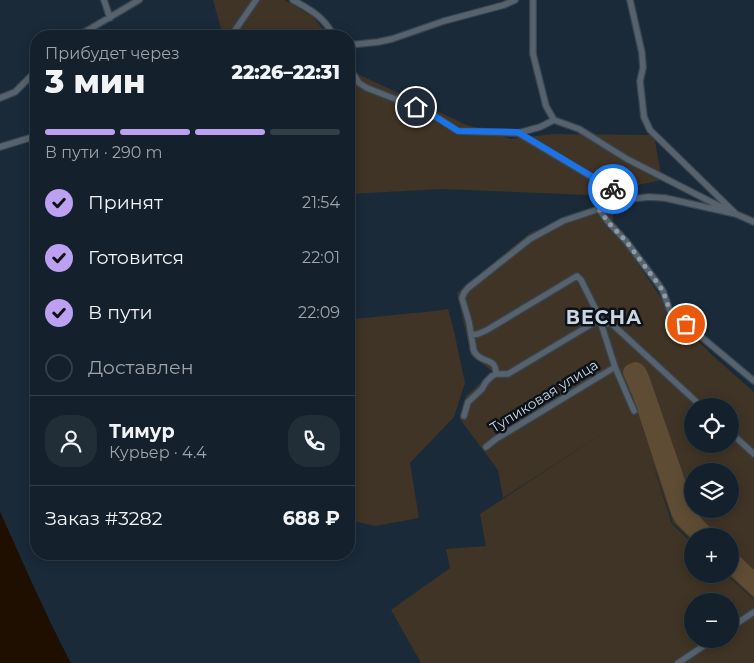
<!DOCTYPE html>
<html lang="ru">
<meta charset="utf-8">
<style>
:root{--surface:#14202b;--page:#212d37;--text:#f1f3f6;--muted:#9da3a9;--line:#333e47;--accent:#bca0f2}
body{margin:0;font-family:Montserrat,sans-serif;background:var(--page);color:var(--text);height:100vh;display:flex;flex-direction:column;font-size:19px;white-space:nowrap}
*{box-sizing:border-box;margin:0}
p{font-size:16px;color:var(--muted)}
.icon{flex:none;width:28px;height:28px;fill:none;stroke:currentColor;stroke-width:2;stroke-linecap:round;stroke-linejoin:round}
.map{position:relative;flex:1;overflow:hidden}
.panel{position:absolute;left:30px;top:30px;width:325px;height:530px;display:flex;flex-direction:column;background:var(--surface);border-radius:20px;box-shadow:0 2px 12px #0003,0 0 0 1px var(--line)}
.panel>*{flex:none}
.tools{position:absolute;left:684px;top:398px;display:grid;gap:10px}
.tools a{display:grid;place-items:center;width:55px;height:55px;border-radius:50%;background:var(--surface);box-shadow:0 2px 12px #0003,0 0 0 1px var(--line);font-size:25px}
.pin{position:absolute;display:grid;place-items:center;width:42px;height:42px;color:#fff;margin:-21px;border:2px solid #fff;border-radius:50%;box-shadow:0 1px 5px #0007}
.courier{position:absolute;display:grid;place-items:center;width:50px;height:50px;margin:-25px;border:4px solid #1a73e8;border-radius:50%;background:#fff;color:#222;box-shadow:0 1px 6px #0007}
.headline em{font-style:normal;font-weight:800}
.headline div{display:flex;flex-direction:column-reverse}
.headline{display:flex;align-items:center;justify-content:space-between;height:85px;padding:0 15px}
h1{font-size:32px;font-weight:800;line-height:38px}
.bar{display:grid;grid-template-columns:repeat(4,1fr);gap:8px 5px;align-content:center;height:60px;padding:0 15px}
.bar i{height:6px;border-radius:4px;background:var(--line)}
.bar .current{background:var(--accent)}
.bar p{grid-column:span 4}
.line{display:flex;align-items:center;gap:12px;padding:0 15px;border-top:1px solid var(--line)}
.line div{flex:1}
.round{display:grid;place-items:center;flex:none;width:52px;height:52px;border-radius:20px;background:var(--page)}
ol{padding:0 15px;list-style:none}
li{display:flex;align-items:center;gap:15px;height:55px}
li p{margin-inline-start:auto}
li .icon{padding:5px;border-radius:50%;background:var(--accent);color:#111;stroke-width:4}
li:last-child{color:var(--muted)}
li i{width:28px;height:28px;border:2px solid var(--line);border-radius:50%}
.map>svg:first-child{display:block}
</style>
<div class="map">
<svg width="754" height="663" viewBox="0 0 754 663">
<rect width="100%" height="100%" fill="#1a2a39"/>
<!-- green -->
<path fill="#3f3425" fill-rule="evenodd" d="M213 0H285L313 17 329 36H223Z
M349 70 467 125 489 131 511 139 553 134 654 135 662 180 589 195 442 189 349 194Z
M613 199V227L670 311 712 355 754 392V599L727 574H730V536H692V541L673 523 650 456 672 524 692 543V574H726L754 600V663H421L391 610 450 568 446 549 486 546 480 514 615 425 503 498 498 470 460 419 466 396 493 372 471 355 457 293 530 233ZM692 406H730V444H692ZM692 471H730V509H692ZM692 601H730V639H692Z
M448 309 454 331 465 383 454 417 410 463 419 518 375 526 349 520V320C382 315 415 314 448 309Z"/>
<!-- forest -->
<path fill="#5e4c35" d="M635 362C644 362 647 371 650 379L692 500V509H696L701 518 718 536H692V539L676 523 672 516 633 397 623 374C623 366 628 364 635 362Z
M730 547 754 570V597L729 574H730Z"/>
<!-- water -->
<path fill="#1e0f00" d="M0 512C23 562 45 614 71 663H0Z"/>
<g fill="none" stroke-linecap="round" stroke-linejoin="round">
<!-- minor casing -->
<g stroke="#364654" stroke-width="8">
<path id="minor" d="M104 0 110 18
M293 0C312 11 323 16 334 36
M533 0V54L546 106 554 120
M630 0 642 53 643 68 640 81 644 117 650 130 736 214
M78 36 139 0
M231 36 256 0
M349 45 378 42 392 39 444 21 504 5 515 0
M349 67 359 83 367 88 429 112 458 131 518 133 540 127 554 120
M0 98 15 92 36 71
M554 120 579 129 627 159 727 210
M518 133 629 199
M0 147 36 136
M598 208 609 223 626 241 659 285 663 291 672 317 686 324 754 381
M602 324 611 323 701 406
M471 335 478 334 487 330 577 276 581 280 598 314 615 367 634 411
M496 374C496 357 484 364 476 354 474 352 473 349 473 346L469 322 462 298 464 293 468 288 530 239 563 221 629 199 649 197 665 198 736 214 754 222
M464 416 468 402 482 389 486 382 492 376 496 374H508L600 319
M730 432 754 454
M486 447 496 439 615 367
M730 628 754 612
M678 663 714 639"/>
</g>
<!-- minor -->
<use href="#minor" stroke="#58626c" stroke-width="5.5"/>
</g>
<g fill="none" stroke-linecap="round" stroke-linejoin="round">
<!-- done -->
<path stroke="#8e9aa6" stroke-width="5" stroke-dasharray="0 9" d="M613 189 629 199 598 208 609 223 626 241 659 285 663 291 672 317 686 324"/>
<!-- route -->
<path stroke="#1a73e8" stroke-width="6" d="M416 107 428 112 458 131 518 132 613 189"/>
</g>
<g text-anchor="middle" dominant-baseline="central" stroke-width="5" stroke-linejoin="round" paint-order="stroke">
<!-- street labels -->
<g font-size="14" fill="#ccd6e0" stroke="#0b1219">
<text transform="translate(544 396) rotate(-32)">Тупиковая улица</text>
</g>
<!-- district labels -->
<g font-size="19" font-weight="bold" letter-spacing="1" fill="#ccd6e0" stroke="#0b1219">
<text x="604" y="317">ВЕСНА</text>
</g>
</g>
</svg>
<div class="tools">
<a><svg class="icon" aria-label="locate" viewBox="0 0 24 24"><circle cx="12" cy="12" r="6"/><path d="M12 2v4M12 18v4M2 12h4M18 12h4"/></svg></a>
<a><svg class="icon" aria-label="layers" viewBox="0 0 24 24"><path d="M12 4l9 5-9 5-9-5zM3 14l9 5 9-5"/></svg></a>
<a>+</a>
<a>−</a>
</div>
<div class="pin" style="left:686px;top:324px;background:#ea580c"><svg class="icon" aria-label="bag" viewBox="0 0 24 24"><path d="M5 8h14l-1 12H6zM9 8a3 3 0 0 1 6 0"/></svg></div>
<div class="pin" style="left:416px;top:107px;background:#1f2937"><svg class="icon" aria-label="home" viewBox="0 0 24 24"><path d="M3 11l9-7 9 7M6 9v11h12V9"/></svg></div>
<div class="courier" style="left:613px;top:189px"><svg class="icon" aria-label="bike" viewBox="0 0 24 24"><circle cx="6" cy="16" r="4"/><circle cx="18" cy="16" r="4"/><path d="M6 16l4-8h5l3 8M10 8l3 8H6M13 5h3"/></svg></div>
<section class="panel">
<div class="headline"><div><h1>3 мин</h1><p>Прибудет через</p></div><em>22:26–22:31</em></div>
<div class="bar"><i class="current"></i><i class="current"></i><i class="current"></i><i></i><p>В пути · 290 m</p></div>
<ol>
<li><svg class="icon" aria-label="check" viewBox="0 0 24 24"><path d="M5 12l5 5 9-10"/></svg>Принят<p>21:54</p></li>
<li><svg class="icon" aria-label="check" viewBox="0 0 24 24"><path d="M5 12l5 5 9-10"/></svg>Готовится<p>22:01</p></li>
<li><svg class="icon" aria-label="check" viewBox="0 0 24 24"><path d="M5 12l5 5 9-10"/></svg>В пути<p>22:09</p></li>
<li><i></i>Доставлен</li>
</ol>
<div class="line" style="height:90px"><a class="round"><svg class="icon" aria-label="person" viewBox="0 0 24 24"><circle cx="12" cy="8" r="4"/><path d="M4 21q1-7 8-7t8 7"/></svg></a><div><b>Тимур</b><p>Курьер · 4.4</p></div><a class="round"><svg class="icon" aria-label="phone" viewBox="0 0 24 24"><path d="M5 4h4l2 5-3 2q2 4 5 5l2-3 5 2v4C11 20 4 13 5 4z"/></svg></a></div>
<div class="line" style="height:65px"><div>Заказ #3282</div><b>688 ₽</b></div>
</section>
</div>
